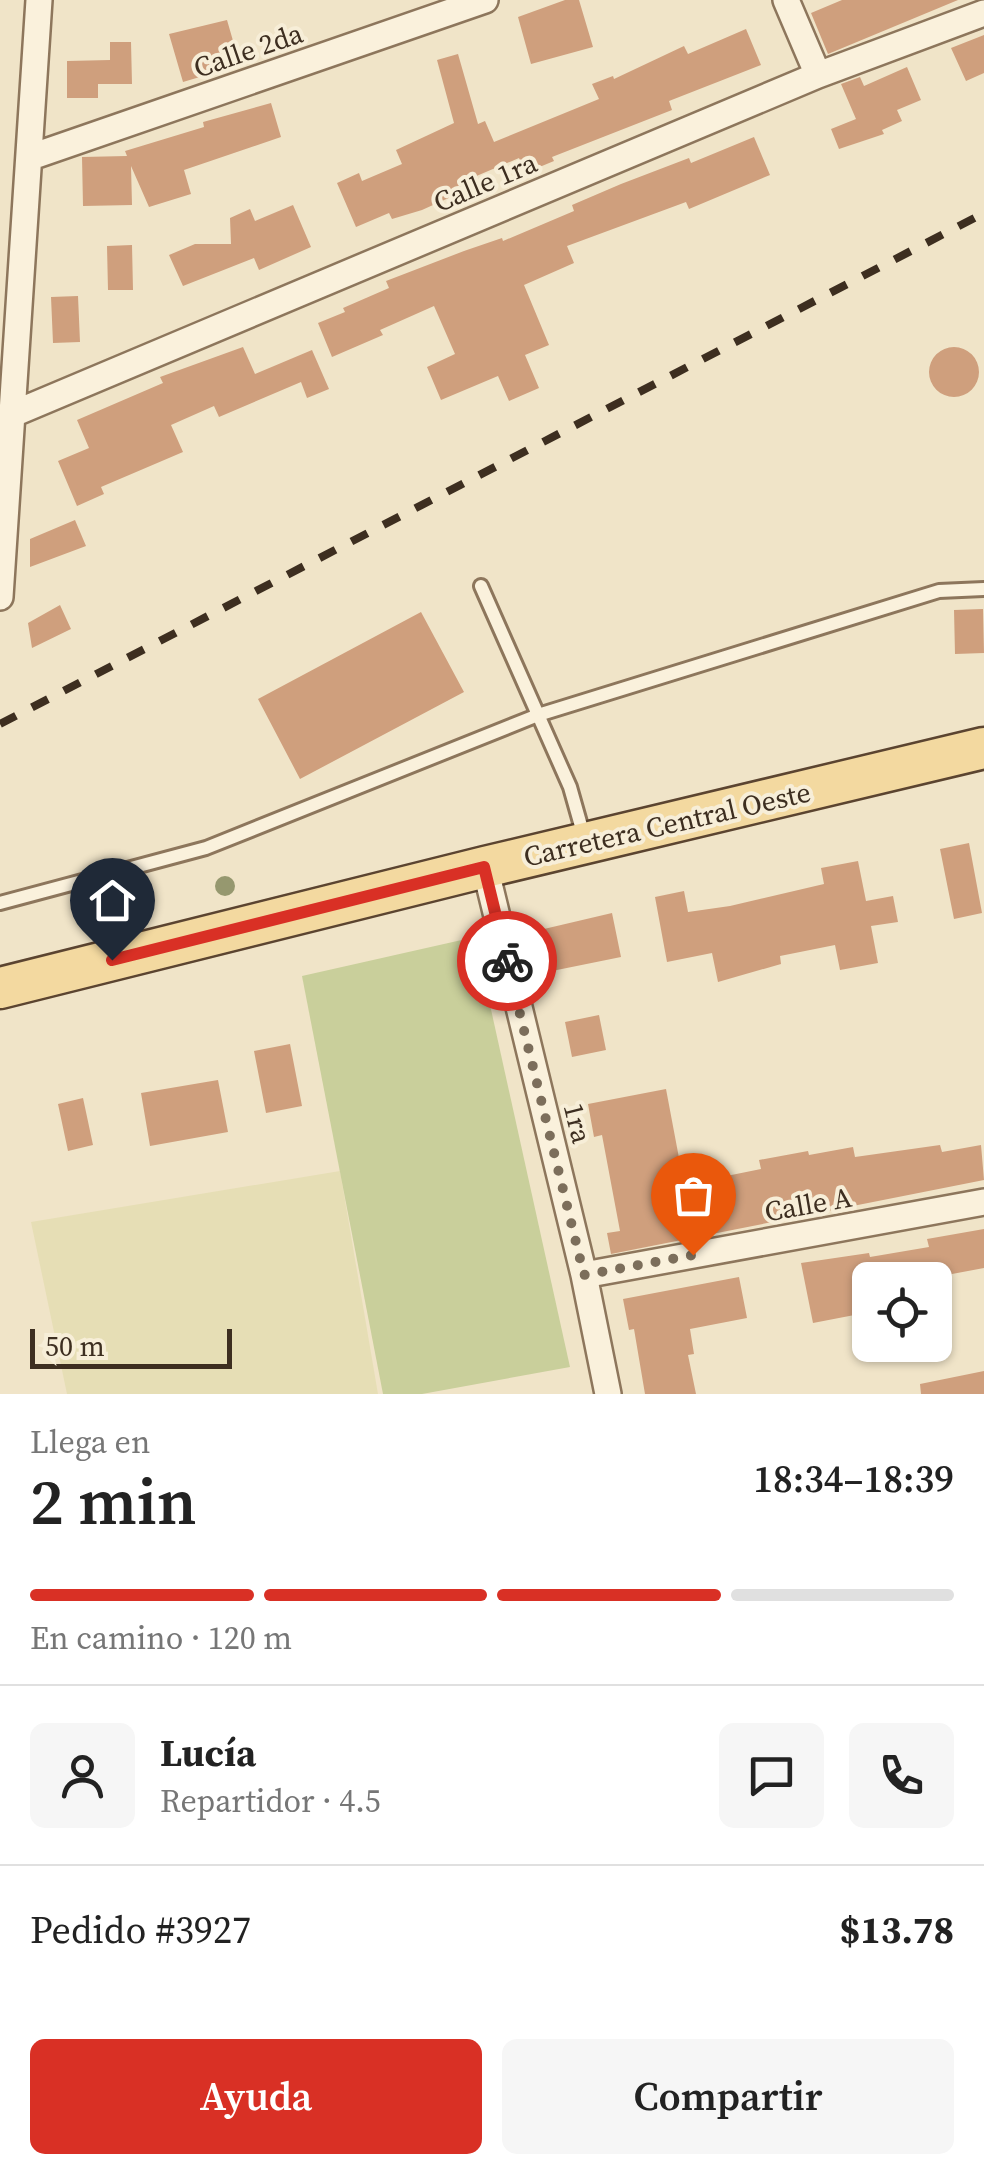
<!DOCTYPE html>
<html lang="es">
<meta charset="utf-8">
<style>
:root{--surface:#fff;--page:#f6f6f6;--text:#222;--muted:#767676;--line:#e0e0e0;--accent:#d93025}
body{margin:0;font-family:"Source Serif 4",serif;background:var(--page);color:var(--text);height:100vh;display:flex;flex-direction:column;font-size:38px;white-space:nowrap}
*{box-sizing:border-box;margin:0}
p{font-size:32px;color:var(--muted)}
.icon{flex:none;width:55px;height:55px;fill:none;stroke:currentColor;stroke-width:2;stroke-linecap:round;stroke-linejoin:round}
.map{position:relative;height:1394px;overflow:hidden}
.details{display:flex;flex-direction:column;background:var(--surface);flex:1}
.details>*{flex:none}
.fabs{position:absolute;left:852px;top:1262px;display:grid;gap:20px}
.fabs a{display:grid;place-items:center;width:100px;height:100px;border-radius:15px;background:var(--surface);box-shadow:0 2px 8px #0004;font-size:50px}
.scale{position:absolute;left:30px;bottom:25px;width:202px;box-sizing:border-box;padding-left:10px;border:5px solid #3d2e20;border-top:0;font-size:28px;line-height:35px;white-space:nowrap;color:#3d2e20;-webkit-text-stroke:8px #f7eed8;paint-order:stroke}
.pin{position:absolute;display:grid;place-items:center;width:85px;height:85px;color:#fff;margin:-102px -42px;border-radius:50% 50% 50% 0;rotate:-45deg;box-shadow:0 0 10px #0007}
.pin .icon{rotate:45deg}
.courier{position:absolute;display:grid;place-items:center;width:100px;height:100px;margin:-50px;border:8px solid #d93025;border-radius:50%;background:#fff;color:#222;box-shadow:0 2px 12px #0007}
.head em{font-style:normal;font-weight:600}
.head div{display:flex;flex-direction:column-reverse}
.head{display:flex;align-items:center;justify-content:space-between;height:170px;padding:0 30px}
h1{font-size:65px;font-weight:600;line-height:75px}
.bar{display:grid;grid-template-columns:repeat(4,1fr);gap:15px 10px;align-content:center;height:120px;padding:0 30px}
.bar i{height:12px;border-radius:8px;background:var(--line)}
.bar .current{background:var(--accent)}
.bar p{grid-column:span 4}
.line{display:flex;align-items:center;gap:25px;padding:0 30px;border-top:2px solid var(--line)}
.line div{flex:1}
.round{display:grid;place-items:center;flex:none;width:105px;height:105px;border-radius:15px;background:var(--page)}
.cta{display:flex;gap:20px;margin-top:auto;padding:20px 30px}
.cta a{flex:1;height:115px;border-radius:15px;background:var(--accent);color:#fff;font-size:40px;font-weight:600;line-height:115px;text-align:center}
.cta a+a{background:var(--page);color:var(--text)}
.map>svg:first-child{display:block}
</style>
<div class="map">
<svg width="984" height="1394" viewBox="0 0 984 1394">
<rect width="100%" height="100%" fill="#f0e4c8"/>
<!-- farmland -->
<path fill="#e6deb5" d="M340 1171 378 1394H67L31 1222Z"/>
<!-- green -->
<path fill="#c9cf9b" d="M475 937 570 1367 422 1394H383L302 976Z"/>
<!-- building -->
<path fill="#cf9f7d" d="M565 0H579L593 47 531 64 518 17Z
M842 0H958L828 54 811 13Z
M227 20 240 65 183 82 169 34Z
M746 29 761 65 669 101 672 110 552 157 554 161 525 173 519 158 460 183 464 191 422 210 392 219 389 213 356 227 337 183 359 173 362 181 402 164 396 150 454 123 437 60 458 54 478 124 485 121 494 142 599 99 592 84 613 76 614 79 684 46 688 54Z
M984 35V73L966 81 951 48Z
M110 42H131L132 84H98V98H67V61L110 60Z
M907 67 921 100 897 110 902 121 882 130 884 134 839 149 831 129 856 119 841 84 860 77 864 86Z
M271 103 281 137 184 170 191 194 149 207 131 166 132 205 83 206 82 157 127 156 125 151 204 127 203 122Z
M754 137 770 175 689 209 686 202 567 246 574 263 524 285 549 345 525 355 539 388 509 401 498 376 441 400 427 367 455 354 434 306 380 330 383 335 332 357 318 323 345 312 343 308 389 288 386 281 464 251 502 238 503 241 574 211 572 205 621 184 689 158 691 163Z
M293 205 311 247 259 270 254 258 183 286 169 255 195 244H231L230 218 250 209 255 221Z
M132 245 133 290H108L107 246Z
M78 296 80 342 53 343 51 297Z
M929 372a25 25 0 1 1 50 0a25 25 0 1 1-50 0Z
M243 347 255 374 312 350 329 389 307 398 301 382 219 417 214 406 171 425 183 452 101 487 104 494 77 506 58 461 89 448 77 420 163 383 160 377Z
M75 520 86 546 30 567V539Z
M60 605 71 629 32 648 28 623Z
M983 609 984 653 955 654 954 610Z
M421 612 464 692 300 779 258 699Z
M969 843 982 913 954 919 940 849Z
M858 861 866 901 893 896 898 922 871 926 878 963 840 970 835 945 780 956 781 964 718 982 712 953 667 962 655 897 684 891 688 912 730 906 824 884 821 868Z
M612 913 621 957 552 971 544 929Z
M599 1015 606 1050 572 1057 565 1022Z
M290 1044 302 1106 266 1113 254 1051Z
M218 1080 228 1132 150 1146 141 1093Z
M666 1089 679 1158 687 1156 692 1183 761 1169 759 1160 808 1151 809 1155 853 1147 855 1157 940 1145 942 1152 981 1145 984 1180 611 1254 607 1233 620 1231 602 1135 594 1137 588 1104Z
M83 1098 93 1145 68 1151 58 1104Z
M984 1229V1268L920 1280H870V1312L813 1323 801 1263 869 1253 870 1257 929 1247 927 1239Z
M739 1277 747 1318 690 1329 694 1354 688 1355 696 1394H645L634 1329 629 1330 623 1299Z
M984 1371V1394H921L920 1384Z"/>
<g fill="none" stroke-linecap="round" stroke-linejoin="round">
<!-- service casing -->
<g stroke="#8d765c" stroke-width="18">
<path id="service" d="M481 586 570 787 585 840
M0 903 206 848 538 715 939 591 984 589"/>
</g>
<!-- minor casing -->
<g stroke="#8d765c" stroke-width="30">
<path id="minor" d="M786 0 818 75
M31 157 485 0
M13 414 818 75 984 13
M0 597 39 0
M485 867 584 1275 608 1394
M584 1275 984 1202"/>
</g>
<!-- primary casing -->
<g stroke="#5b4430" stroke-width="45">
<path id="primary" d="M0 988 485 867 984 748"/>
</g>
<!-- service -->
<use href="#service" stroke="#faf1dc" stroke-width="12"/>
<!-- minor -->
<use href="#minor" stroke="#faf1dc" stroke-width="25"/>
<!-- primary -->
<use href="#primary" stroke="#f3d9a0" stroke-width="40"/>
<!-- rail -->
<path stroke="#3d2e20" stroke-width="8" stroke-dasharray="18 18" stroke-linecap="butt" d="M0 724 984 213"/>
</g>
<!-- trees -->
<circle fill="#96986f" cx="225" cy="886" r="10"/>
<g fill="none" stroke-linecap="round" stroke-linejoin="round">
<!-- done -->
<path stroke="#7c6e5b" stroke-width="10" stroke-dasharray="0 18" d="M507 961 584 1275 693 1255"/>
<!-- route -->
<path stroke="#d93025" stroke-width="12" d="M112 960 484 867 507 961"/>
</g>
<g text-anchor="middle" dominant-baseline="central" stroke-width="8" stroke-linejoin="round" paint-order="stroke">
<!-- street labels -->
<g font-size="28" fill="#3d2e20" stroke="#f7eed8">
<text transform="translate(248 50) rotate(-19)">Calle 2da</text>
<text transform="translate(485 182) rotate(-23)">Calle 1ra</text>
<text transform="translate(667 824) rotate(-13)">Carretera Central Oeste</text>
<text transform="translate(578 1123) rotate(76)">1ra</text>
<text transform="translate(808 1204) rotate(-10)">Calle A</text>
</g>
</g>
</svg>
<div class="fabs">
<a><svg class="icon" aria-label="locate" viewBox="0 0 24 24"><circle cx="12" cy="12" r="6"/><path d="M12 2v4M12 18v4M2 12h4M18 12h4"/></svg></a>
</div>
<div class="scale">50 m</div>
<div class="pin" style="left:693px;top:1255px;background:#ea580c"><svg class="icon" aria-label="bag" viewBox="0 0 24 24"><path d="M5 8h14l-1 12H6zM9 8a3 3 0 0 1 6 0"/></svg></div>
<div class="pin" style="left:112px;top:960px;background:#1f2937"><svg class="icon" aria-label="home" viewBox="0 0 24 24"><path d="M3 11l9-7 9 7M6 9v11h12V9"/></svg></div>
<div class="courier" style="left:507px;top:961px"><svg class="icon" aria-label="bike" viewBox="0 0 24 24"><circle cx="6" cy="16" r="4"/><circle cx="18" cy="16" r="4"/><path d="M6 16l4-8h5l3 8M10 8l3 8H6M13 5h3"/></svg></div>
</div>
<section class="details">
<div class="head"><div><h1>2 min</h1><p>Llega en</p></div><em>18:34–18:39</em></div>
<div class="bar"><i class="current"></i><i class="current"></i><i class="current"></i><i></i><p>En camino · 120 m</p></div>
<div class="line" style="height:180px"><a class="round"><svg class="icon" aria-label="person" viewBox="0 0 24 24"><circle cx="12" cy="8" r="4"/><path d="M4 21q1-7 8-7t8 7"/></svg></a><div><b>Lucía</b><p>Repartidor · 4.5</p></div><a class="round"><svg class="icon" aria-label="chat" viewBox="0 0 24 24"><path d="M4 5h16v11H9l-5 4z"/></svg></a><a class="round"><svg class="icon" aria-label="phone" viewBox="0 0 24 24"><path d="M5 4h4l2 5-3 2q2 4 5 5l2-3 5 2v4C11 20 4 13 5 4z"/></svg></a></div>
<div class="line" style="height:130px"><div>Pedido #3927</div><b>$13.78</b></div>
<div class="cta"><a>Ayuda</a><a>Compartir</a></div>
</section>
